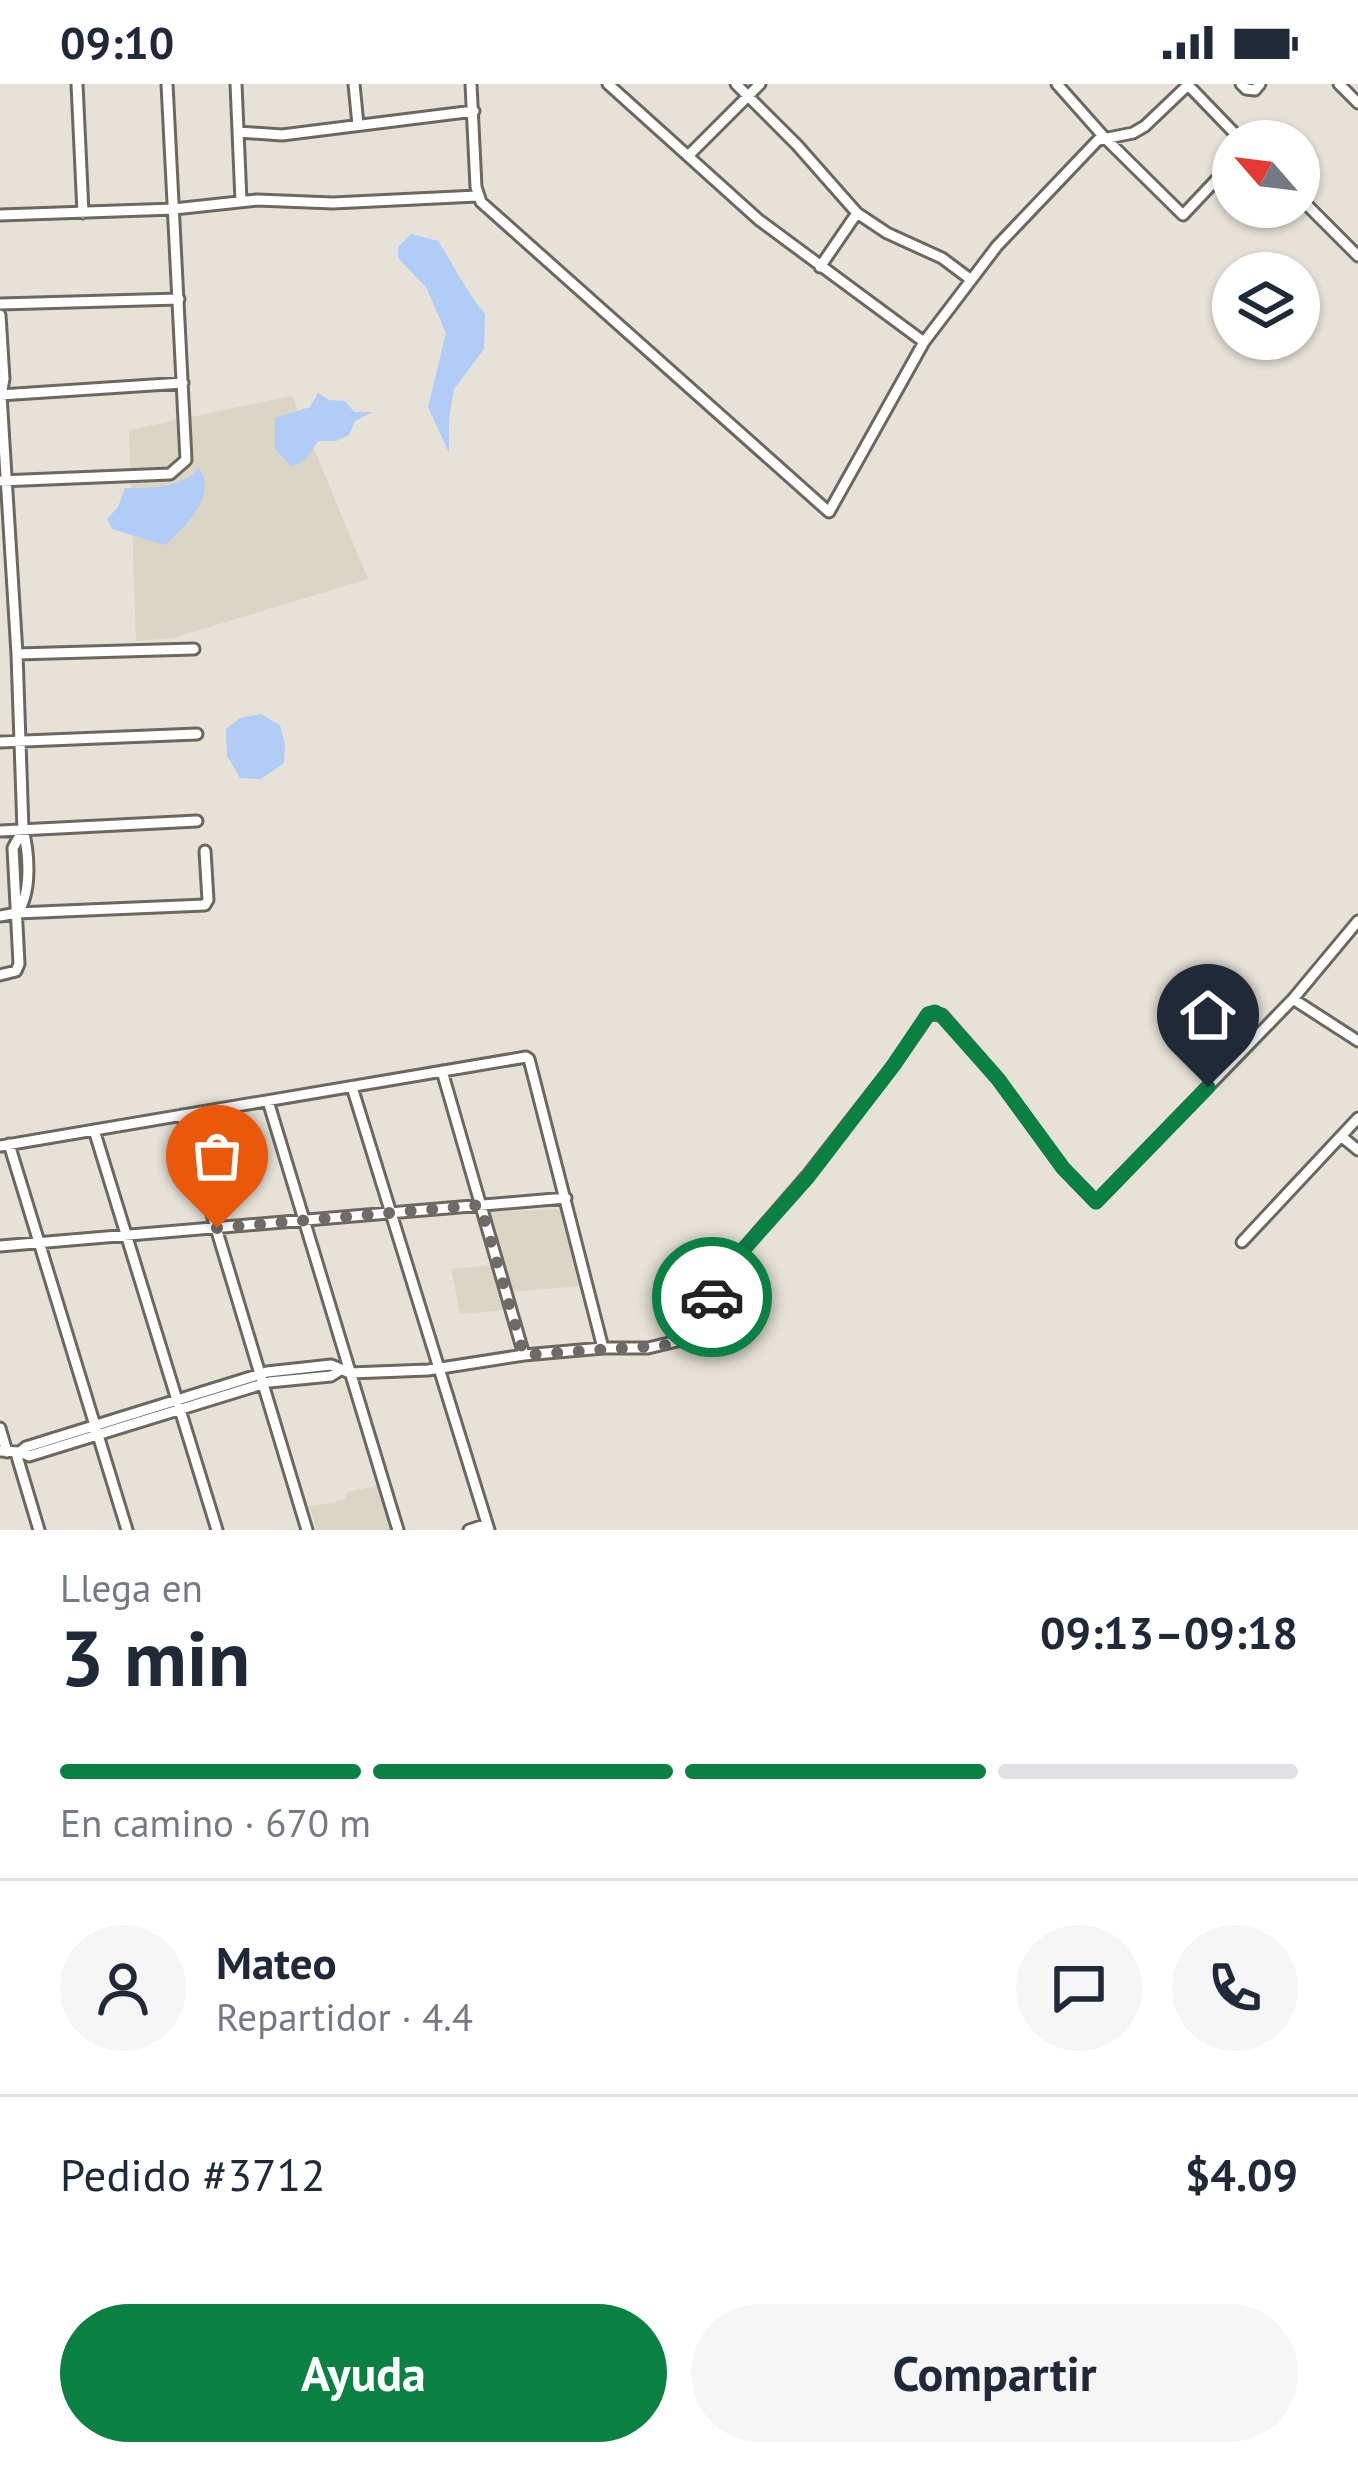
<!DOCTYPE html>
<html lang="es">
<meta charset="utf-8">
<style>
:root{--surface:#fff;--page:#f6f6f7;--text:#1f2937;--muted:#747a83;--line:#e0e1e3;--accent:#0b8043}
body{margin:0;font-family:"PT Sans",sans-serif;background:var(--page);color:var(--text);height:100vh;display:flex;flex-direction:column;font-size:45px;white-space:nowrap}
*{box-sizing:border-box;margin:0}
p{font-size:39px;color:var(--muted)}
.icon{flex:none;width:66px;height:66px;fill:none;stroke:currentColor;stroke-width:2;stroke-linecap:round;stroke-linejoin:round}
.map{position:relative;height:1446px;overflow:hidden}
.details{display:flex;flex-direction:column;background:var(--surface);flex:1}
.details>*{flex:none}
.needle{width:78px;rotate:298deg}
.controls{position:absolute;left:1212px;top:36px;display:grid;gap:24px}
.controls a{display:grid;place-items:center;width:108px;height:108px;border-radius:50%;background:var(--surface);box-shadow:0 3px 9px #0004;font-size:60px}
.pin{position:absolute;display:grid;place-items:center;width:102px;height:102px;color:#fff;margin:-123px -51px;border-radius:50% 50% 50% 0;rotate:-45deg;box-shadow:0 0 12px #0007}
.pin .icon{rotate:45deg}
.courier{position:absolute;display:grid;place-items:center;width:120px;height:120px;margin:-60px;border:9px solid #0b8043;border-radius:50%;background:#fff;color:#222;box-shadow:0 3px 15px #0007}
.overview em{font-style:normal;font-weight:700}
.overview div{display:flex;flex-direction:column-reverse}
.overview{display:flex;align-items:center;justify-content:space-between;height:204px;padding:0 60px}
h1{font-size:78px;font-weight:700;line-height:90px}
.bar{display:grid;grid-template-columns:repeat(4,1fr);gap:18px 12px;align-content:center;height:144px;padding:0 60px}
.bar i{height:15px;border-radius:9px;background:var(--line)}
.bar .on{background:var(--accent)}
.bar p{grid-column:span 4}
.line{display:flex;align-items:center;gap:30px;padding:0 60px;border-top:3px solid var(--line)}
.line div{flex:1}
.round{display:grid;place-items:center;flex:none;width:126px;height:126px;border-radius:63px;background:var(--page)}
.action{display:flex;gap:24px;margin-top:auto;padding:24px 60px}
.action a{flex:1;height:138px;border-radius:72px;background:var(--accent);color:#fff;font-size:48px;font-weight:700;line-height:138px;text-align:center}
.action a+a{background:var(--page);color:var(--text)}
.status{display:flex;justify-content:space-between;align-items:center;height:84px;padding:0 60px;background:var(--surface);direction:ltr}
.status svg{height:33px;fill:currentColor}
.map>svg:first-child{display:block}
</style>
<div class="status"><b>09:10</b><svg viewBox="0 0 49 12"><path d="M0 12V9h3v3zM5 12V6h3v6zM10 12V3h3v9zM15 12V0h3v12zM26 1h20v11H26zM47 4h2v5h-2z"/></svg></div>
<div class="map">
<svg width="1358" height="1446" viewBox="0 0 1358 1446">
<rect width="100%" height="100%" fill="#e6e2d8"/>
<!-- built -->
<path fill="#dbd5c5" d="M292 312 368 495 173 554 136 557 129 346Z
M562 1125 581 1202 512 1208 489 1128Z
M492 1181 505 1226 460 1230 451 1185Z
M384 1400 396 1446H317L309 1422 336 1418 345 1414 348 1408Z"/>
<!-- water -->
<path fill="#b2ccf8" d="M411 150 438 157C455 183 465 206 485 230L484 265 454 305 449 335V369L428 323 446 249 426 203 398 174V163Z
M318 309 329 316 345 317 354 328H373L355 337 349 351 336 357H318L306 375 291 383 275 365V334L310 323Z
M198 383C219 410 186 443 165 461L112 445 107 435 118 423 125 404C149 404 186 405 198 383Z
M261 630 280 641 285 661 284 679 261 695 240 694 227 672 226 645 240 634Z"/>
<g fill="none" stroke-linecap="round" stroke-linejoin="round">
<!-- minor casing -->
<g stroke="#6c6860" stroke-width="15">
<path id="minor" d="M77 0 83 129
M236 0 241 117
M354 0 358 41
M471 0 476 103 481 118 829 428 924 258 997 162 1098 56 1133 49 1145 42 1189 0
M608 0 759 136 924 258
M736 0 797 61 857 129 887 149 942 174 970 195
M1057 0 1104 53 1183 131 1233 78
M1187 0 1242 57
M1241 0 1246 5 1255 6 1260 0
M1339 0 1358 19
M238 48 282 51 474 27
M688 72 760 0
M1299 113 1358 172
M0 131 174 125 257 116 333 119 477 112
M820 183 857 129
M0 220 179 215
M0 231 4 295 1 311 17 570 23 746C29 769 32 810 17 829L0 832
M0 311 183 299
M0 397 170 390 186 376 167 0
M17 570 194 565
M0 658 197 650
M0 747 197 737
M17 829 205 821 208 816 205 767
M0 891 16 887 19 880 13 764 23 746
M1293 915 1358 957
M442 987 524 1271
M352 1003 489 1446
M268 1017 398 1446
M182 1031 307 1446
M94 1046 217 1446
M1341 1052 1358 1066
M9 1060 127 1446
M0 1062 526 973 529 975 603 1264
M1242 1158 1358 1034
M0 1162 566 1114
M0 1344 7 1368
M0 1367 20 1368 26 1363 267 1288 331 1281 350 1289 428 1286 524 1271 603 1264H648L677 1257 696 1239 735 1175 807 1092 893 982 929 930 942 931 998 995 1063 1084 1096 1118 1293 915 1358 837
M20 1368 29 1372 269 1298 331 1292 339 1287
M16 1369 39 1446
M469 1446 487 1440"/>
</g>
<!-- minor -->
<use href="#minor" stroke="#fff" stroke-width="9"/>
</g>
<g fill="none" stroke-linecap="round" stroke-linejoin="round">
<!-- done -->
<path stroke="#6e6b66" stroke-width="12" stroke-dasharray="0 21.6" d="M217 1144 480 1121 524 1271 668 1261 689 1248 712 1213"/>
<!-- route -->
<path stroke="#0b8043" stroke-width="15" d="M712 1213 735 1175 808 1093 893 982 928 930 935 928 942 932 998 995 1063 1084 1096 1118 1208 1003"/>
</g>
</svg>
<div class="controls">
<a><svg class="needle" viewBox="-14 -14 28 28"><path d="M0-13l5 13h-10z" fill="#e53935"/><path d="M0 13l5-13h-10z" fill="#747a83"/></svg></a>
<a><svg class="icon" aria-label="layers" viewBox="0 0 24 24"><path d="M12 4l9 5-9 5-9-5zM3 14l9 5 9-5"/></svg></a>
</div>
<div class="pin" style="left:217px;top:1144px;background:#ea580c"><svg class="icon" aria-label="bag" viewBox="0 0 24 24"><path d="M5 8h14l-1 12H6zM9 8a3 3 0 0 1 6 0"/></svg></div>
<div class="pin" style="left:1208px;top:1003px;background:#1f2937"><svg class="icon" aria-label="home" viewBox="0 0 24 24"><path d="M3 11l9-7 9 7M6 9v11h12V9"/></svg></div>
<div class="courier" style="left:712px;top:1213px"><svg class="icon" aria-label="car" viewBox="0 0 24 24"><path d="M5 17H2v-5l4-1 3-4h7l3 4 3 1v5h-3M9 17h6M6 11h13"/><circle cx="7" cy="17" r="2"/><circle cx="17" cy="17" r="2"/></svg></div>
</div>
<section class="details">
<div class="overview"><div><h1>3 min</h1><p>Llega en</p></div><em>09:13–09:18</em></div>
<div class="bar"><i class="on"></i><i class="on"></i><i class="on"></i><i></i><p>En camino · 670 m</p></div>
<div class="line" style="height:216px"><a class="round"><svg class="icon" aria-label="person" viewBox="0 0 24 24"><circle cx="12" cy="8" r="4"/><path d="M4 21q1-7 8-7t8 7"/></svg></a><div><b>Mateo</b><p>Repartidor · 4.4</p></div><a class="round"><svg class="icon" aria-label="chat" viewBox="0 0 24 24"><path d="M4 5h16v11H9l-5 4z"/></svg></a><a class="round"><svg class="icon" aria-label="phone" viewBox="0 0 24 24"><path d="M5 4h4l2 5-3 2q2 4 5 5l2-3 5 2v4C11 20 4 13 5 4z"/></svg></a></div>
<div class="line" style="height:156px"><div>Pedido #3712</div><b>$4.09</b></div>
<div class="action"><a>Ayuda</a><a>Compartir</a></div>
</section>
